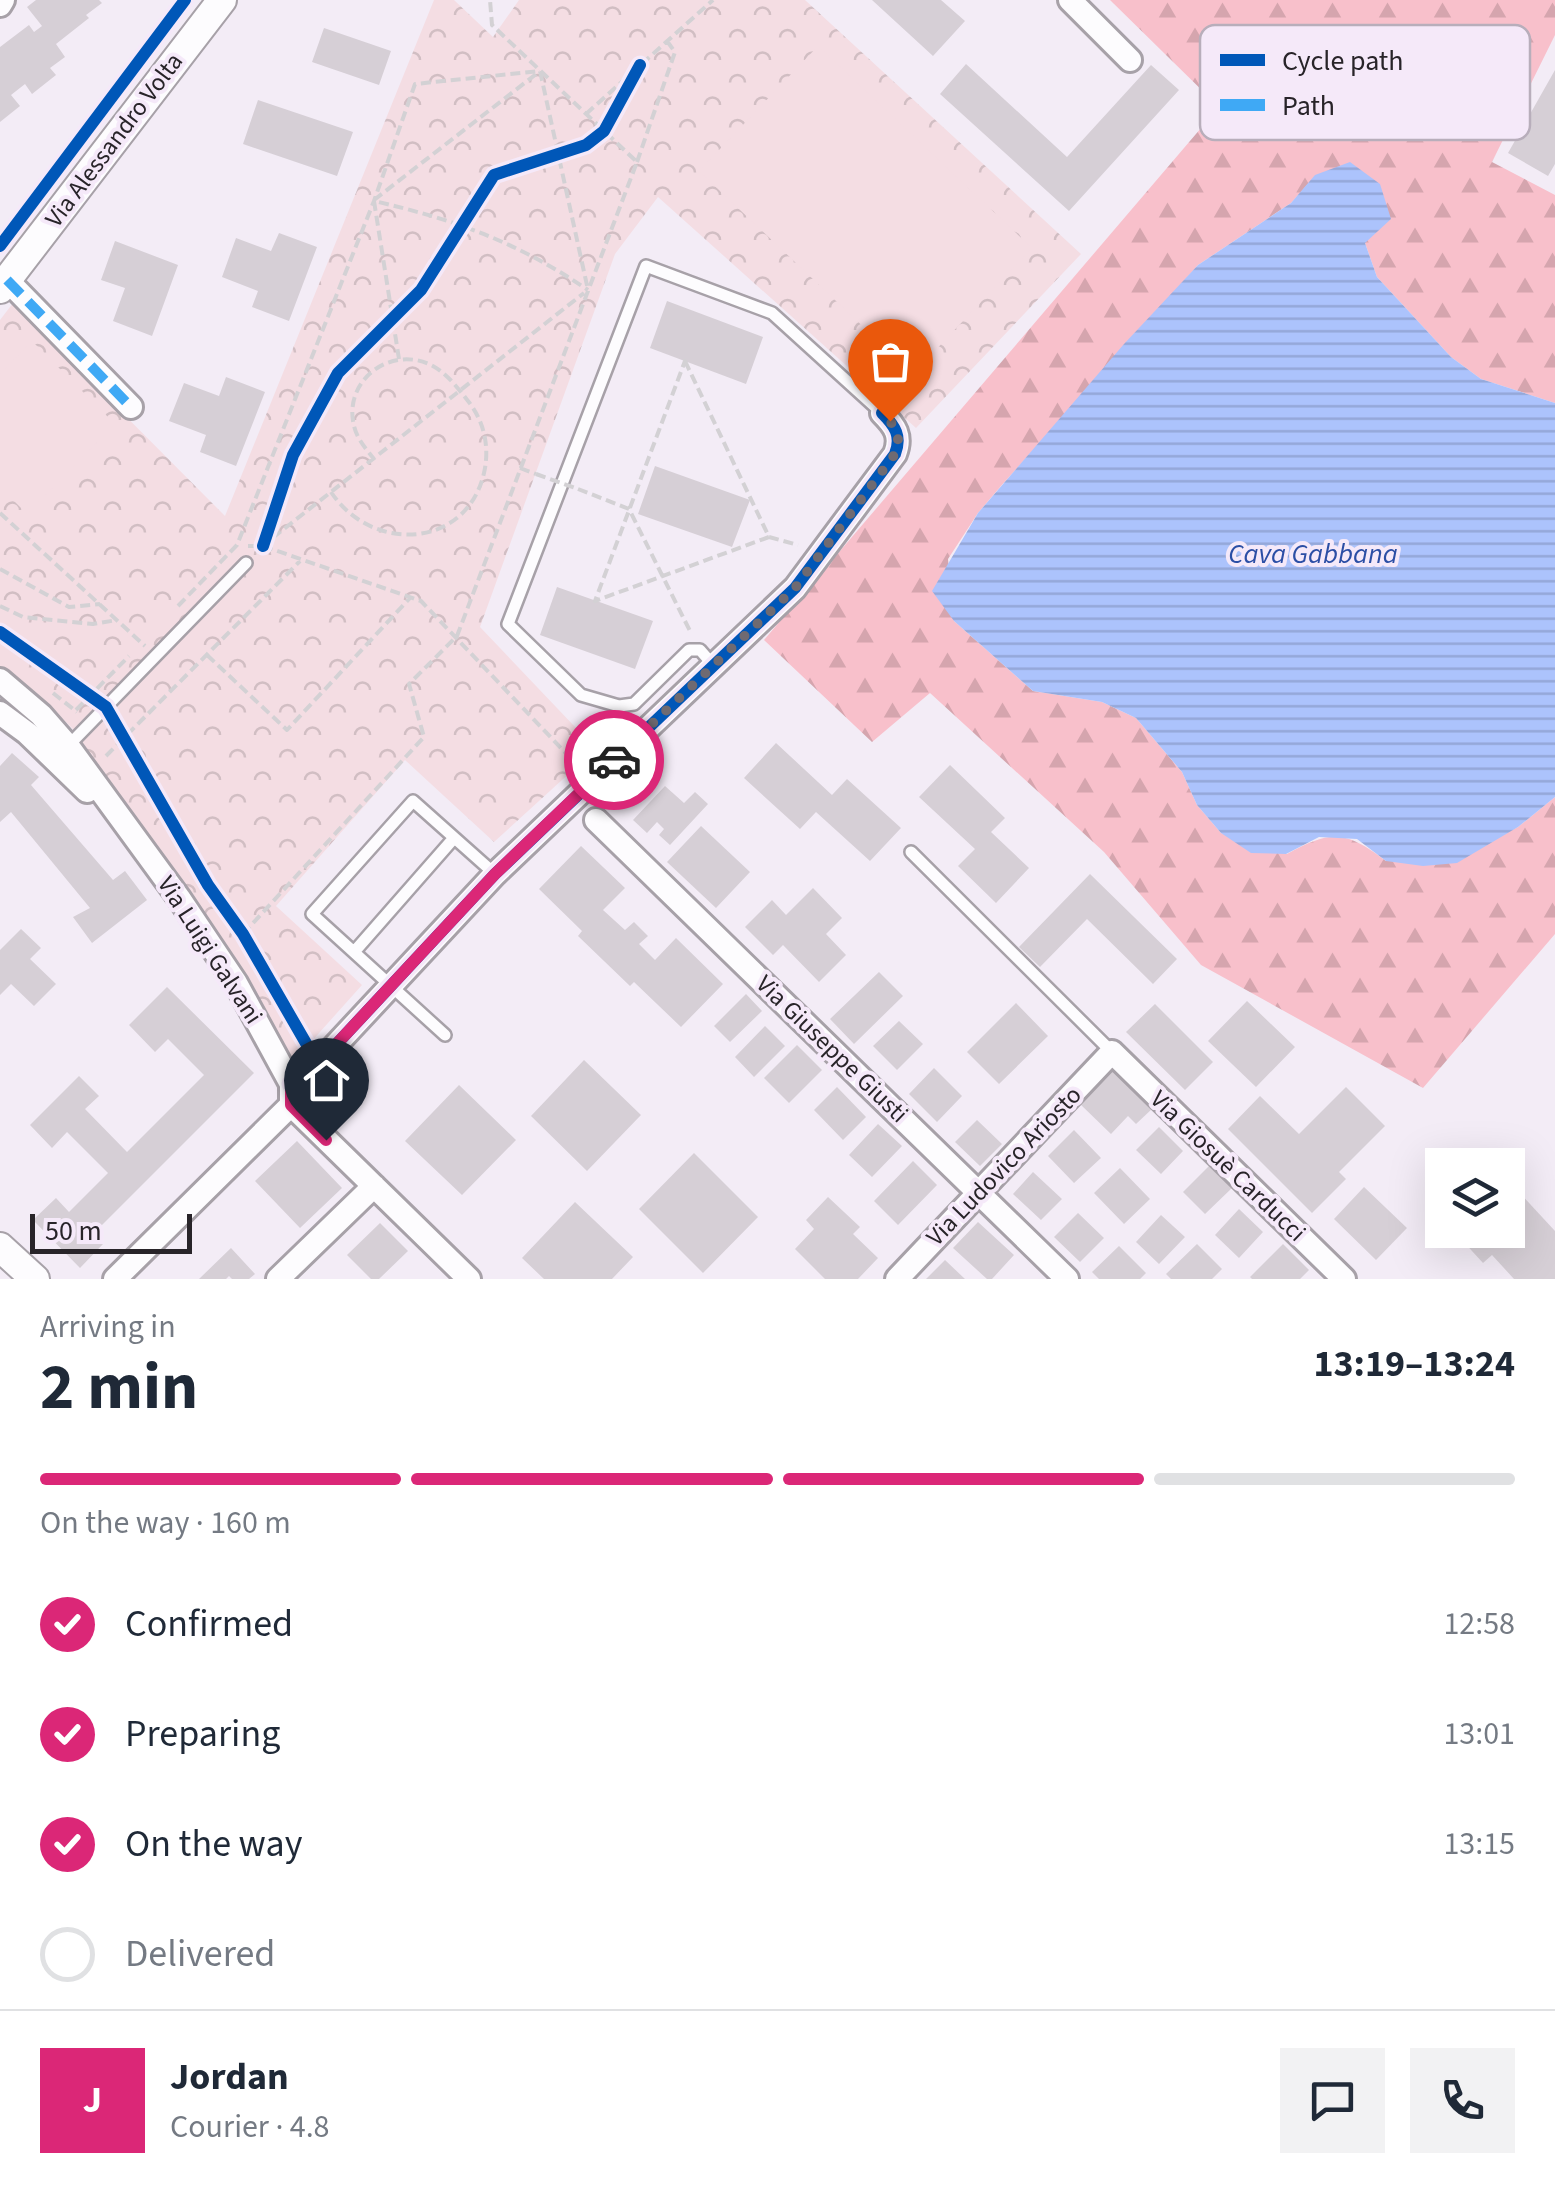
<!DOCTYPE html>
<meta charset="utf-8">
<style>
:root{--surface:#fff;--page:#f2f2f3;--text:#1f2937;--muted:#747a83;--line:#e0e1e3;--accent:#db2777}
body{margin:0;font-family:"Source Sans 3",sans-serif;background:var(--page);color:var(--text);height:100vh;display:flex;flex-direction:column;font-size:38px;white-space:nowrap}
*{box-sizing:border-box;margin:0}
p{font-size:32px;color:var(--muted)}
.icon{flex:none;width:55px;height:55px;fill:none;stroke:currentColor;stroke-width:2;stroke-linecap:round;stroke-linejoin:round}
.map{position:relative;height:1279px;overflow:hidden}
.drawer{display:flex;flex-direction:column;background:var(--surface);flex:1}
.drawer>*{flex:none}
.buttons{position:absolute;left:1425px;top:1148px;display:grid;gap:20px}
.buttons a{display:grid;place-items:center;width:100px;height:100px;border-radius:0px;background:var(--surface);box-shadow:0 10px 40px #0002;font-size:50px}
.scale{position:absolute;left:30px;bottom:25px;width:162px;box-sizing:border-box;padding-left:10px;border:5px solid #282429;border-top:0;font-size:28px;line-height:35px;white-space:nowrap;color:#282429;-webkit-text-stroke:8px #f5e9f9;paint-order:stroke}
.pin{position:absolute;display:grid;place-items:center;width:85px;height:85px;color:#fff;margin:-102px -42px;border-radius:50% 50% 50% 0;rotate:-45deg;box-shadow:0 0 10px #0007}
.pin .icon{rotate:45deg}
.courier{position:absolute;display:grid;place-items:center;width:100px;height:100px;margin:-50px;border:8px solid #db2777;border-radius:50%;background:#fff;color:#222;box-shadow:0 2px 12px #0007}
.headline em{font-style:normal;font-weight:700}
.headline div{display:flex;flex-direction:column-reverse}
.headline{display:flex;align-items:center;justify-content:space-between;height:170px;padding:0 40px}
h1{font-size:65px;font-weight:700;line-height:75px}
.bar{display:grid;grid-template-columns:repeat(4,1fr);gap:15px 10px;align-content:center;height:120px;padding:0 40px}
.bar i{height:12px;border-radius:8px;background:var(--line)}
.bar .current{background:var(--accent)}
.bar p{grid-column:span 4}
.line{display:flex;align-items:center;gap:25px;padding:0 40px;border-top:2px solid var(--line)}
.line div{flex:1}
.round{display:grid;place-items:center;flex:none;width:105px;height:105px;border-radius:0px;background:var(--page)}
ol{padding:0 40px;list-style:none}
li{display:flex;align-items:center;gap:30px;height:110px}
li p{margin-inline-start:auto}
li .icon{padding:10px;border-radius:50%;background:var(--accent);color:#fff;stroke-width:4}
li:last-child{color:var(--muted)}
li i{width:55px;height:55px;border:5px solid var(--line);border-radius:50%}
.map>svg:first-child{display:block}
</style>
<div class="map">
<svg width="1555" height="1279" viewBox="0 0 1555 1279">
<defs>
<pattern id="forest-firs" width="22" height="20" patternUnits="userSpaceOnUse" patternTransform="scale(2.5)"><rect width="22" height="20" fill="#f8c0cb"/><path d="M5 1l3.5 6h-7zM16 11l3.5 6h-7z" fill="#d5a5ae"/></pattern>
<pattern id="park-crowns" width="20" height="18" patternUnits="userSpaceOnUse" patternTransform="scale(2.5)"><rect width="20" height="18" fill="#f4dde3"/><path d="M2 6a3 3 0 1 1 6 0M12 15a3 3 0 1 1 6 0" fill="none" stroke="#d1bec3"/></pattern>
<pattern id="water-rules" width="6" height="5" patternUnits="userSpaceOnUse" patternTransform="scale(2.5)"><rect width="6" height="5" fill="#acc3fc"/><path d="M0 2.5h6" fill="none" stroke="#94a7d8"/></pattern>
</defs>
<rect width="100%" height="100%" fill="#f3ecf6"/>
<!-- forest -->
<path fill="url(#forest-firs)" d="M1110 0H1555V35L1492 162 1555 195V403L1481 379 1451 357 1377 277 1365 243 1316 175 1291 203 1198 265 1001 486 978 513 948 559 954 621 1033 691 1102 702 1136 718 1182 772 1197 805 1221 833 1287 854C1331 830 1345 830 1386 861L1487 843 1518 827 1555 797V934L1423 1088 1201 965 1104 852 930 693 872 742 764 640 1219 107Z"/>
<!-- park -->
<path fill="url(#park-crowns)" d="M434 0H454L493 37 519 0H805L1081 254 916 428 658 197 615 254 480 627 596 749 494 842 405 760 276 906 362 985 294 1061 243 972 97 769 72 728 49 706 0 670V320L13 303 225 516Z"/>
<!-- garden -->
<path fill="#f4dde3" d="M818 46 1032 248 913 374 699 171Z
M32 341 115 424 27 514 0 487V374Z"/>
<!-- water -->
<path fill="url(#water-rules)" d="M1350 162 1380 184 1391 219 1365 243 1377 277 1451 357 1481 379 1555 403V797L1518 827 1457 863 1423 866 1386 861 1357 839 1319 837 1286 854 1251 853 1221 833 1197 805 1182 772 1136 718 1102 702 1033 691 954 621 932 591 978 513 1124 344 1198 265 1291 203 1315 175Z"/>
<!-- building -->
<path fill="#d6cfd6" d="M36 0H99L102 3 86 15 89 18 56 44 65 57 50 68 56 75 32 94 25 84 11 95 20 106 0 122V47L29 25 34 32 42 26 27 7Z
M872 0H941L965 21 933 56Z
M324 28 391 51 379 85 312 62Z
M966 64 1067 157 1151 65 1179 90 1069 211 940 94Z
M1555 70V164L1548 176 1508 153Z
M258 100 353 132 337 176 243 144Z
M279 233 317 247 289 321 252 307 258 291 222 277 236 238 271 251Z
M115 241 178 265 152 336 113 321 125 288 101 280Z
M667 301 763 337 746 384 650 348Z
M226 377 265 392 236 466 200 452 206 435 169 421 184 383 219 396Z
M655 466 750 500 732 547 638 514Z
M557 587 653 621 635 669 540 635Z
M776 743 832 795 847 779 901 828 870 861 816 812 800 829 744 778Z
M12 753 39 777 31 785 113 880 125 871 147 900 92 943 73 917 90 908 11 812 0 822V766Z
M950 765 1005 818 991 832 1029 868 996 903 958 866 975 849 919 797Z
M665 786 684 803 695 792 708 804 670 845 659 835 664 829 657 822 647 833 633 820Z
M701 826 750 872 716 908 667 862Z
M581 846 625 888 603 910 625 930 634 922 648 936 639 944 655 960 676 938 723 984 681 1027 634 982 630 986 578 936 582 931 539 889Z
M1090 874 1177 959 1153 984 1087 919 1040 967 1019 947Z
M813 888 842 918 826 934 846 955 819 982 783 945 773 955 745 927 772 900 786 915Z
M21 929 41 948 30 959 56 984 34 1006 11 984 0 995V950Z
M879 972 903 996 854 1044 830 1019Z
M167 987 254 1073 93 1234 103 1244 80 1268 33 1220 56 1198 69 1212 108 1173 67 1132 52 1148 30 1125 79 1076 99 1096 85 1109 127 1152 204 1075 168 1039 155 1052 129 1025Z
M746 994 762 1011 730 1042 714 1026Z
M1247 1001 1295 1047 1256 1087 1208 1041Z
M1016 1003 1048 1036 999 1084 967 1052Z
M1155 1004 1213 1062 1185 1090 1126 1032Z
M899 1021 923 1044 897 1070 873 1046Z
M765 1026 785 1046 754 1077 735 1057Z
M797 1045 822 1070 789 1103 764 1078Z
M584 1060 641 1115 587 1171 531 1116Z
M934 1068 962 1096 937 1122 909 1094Z
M1113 1070 1153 1108 1136 1124 1128 1116 1111 1134 1080 1104Z
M459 1085 516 1140 462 1195 405 1141Z
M837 1087 866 1117 843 1140 814 1110Z
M1346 1087 1385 1126 1339 1172 1346 1179 1312 1213 1228 1129 1260 1096 1299 1134Z
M977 1120 1002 1144 980 1166 955 1142Z
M878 1124 902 1146 872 1177 849 1155Z
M1159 1127 1183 1151 1161 1174 1136 1150Z
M1074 1130 1101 1158 1074 1183 1048 1156Z
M297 1141 342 1188 300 1228 255 1181Z
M694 1153 758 1217 703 1273 639 1209Z
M913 1161 937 1185 898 1225 874 1201Z
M1209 1166 1232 1188 1205 1214 1183 1192Z
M1120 1168 1150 1199 1124 1224 1094 1193Z
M1033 1172 1062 1199 1041 1220 1013 1194Z
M1364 1187 1407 1228 1376 1260 1334 1219Z
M1516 1189 1555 1231V1279H1514L1492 1255 1483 1263 1461 1239 1472 1230H1508V1197Z
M828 1197 860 1227 853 1234 878 1258 858 1279H825L795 1249 814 1229 806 1220Z
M575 1202 633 1257 612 1279H544L522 1258Z
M1239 1209 1263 1232 1239 1258 1215 1235Z
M1078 1213 1104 1238 1080 1262 1054 1237Z
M1161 1215 1185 1237 1159 1264 1136 1242Z
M978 1222 1014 1255 992 1279H987L953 1248Z
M380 1223 408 1251 379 1279H371L347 1255Z
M1197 1244 1222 1269 1212 1279H1171L1166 1274Z
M1283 1244 1309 1270 1300 1279H1252L1250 1277Z
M1119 1246 1146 1273 1140 1279H1099L1092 1272Z
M231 1248 255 1274 249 1279H232L229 1276 226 1279H199Z
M945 1260 965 1279H926Z"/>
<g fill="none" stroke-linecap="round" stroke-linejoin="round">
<!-- service casing -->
<g stroke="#a7a1a8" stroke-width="16">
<path id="service" d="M714 666 700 650H689L634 704 619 706 581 695 508 624 646 266 772 313 882 413
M68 746 246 563
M911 852 1112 1052
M354 952 454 838
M445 1035 312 914 413 801 495 874"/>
</g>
<!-- minor casing -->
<g stroke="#a7a1a8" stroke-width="28">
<path id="minor" d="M1070 0 1130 60
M0 5 3 0
M7 280 131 407
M0 680 41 715 68 746 179 898 236 983 291 1084V1105
M0 713 27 733 87 791
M596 820 1067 1279
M291 1084 318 1064 495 874 795 588 895 454C902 436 895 426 882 413
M291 1105 469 1279
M115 1279 291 1105
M278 1279 374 1186
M897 1279 1112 1052 1344 1279"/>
</g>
<!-- tertiary casing -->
<g stroke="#a7a1a8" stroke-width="32">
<path id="tertiary" d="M0 289 222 0
M0 1247 35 1279"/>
</g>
<!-- path -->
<path stroke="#d3d1d4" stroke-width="4" stroke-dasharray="10 5" stroke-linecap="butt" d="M540 71 588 290
M586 114 713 0
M637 162 675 52 667 41
M374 200 540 71
M399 359 374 201C456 220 517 242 588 290
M685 361 769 537 595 601Z
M520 468 536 474
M578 489 629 509 691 633
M331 492C371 553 466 550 484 473 490 447 484 421 468 401 457 387 445 371 429 364 388 346 343 382 354 426 357 439 366 449 374 459
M0 513 145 646
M769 537 798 545
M248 546H263L421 601 579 767
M261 547 584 293
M0 569 69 607 100 604
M0 606 23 617 93 624 117 620
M178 606 237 545 374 201 415 84 540 71
M207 655 287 730 410 598
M53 693 77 712
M76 710 129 656
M106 756 300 561
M243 934 424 737 409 684 457 636 637 162 492 25 490 0"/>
<!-- service -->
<use href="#service" stroke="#fdfcfe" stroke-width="11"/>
<!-- minor -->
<use href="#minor" stroke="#fdfcfe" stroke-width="22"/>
<!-- tertiary -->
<use href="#tertiary" stroke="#fdfcfe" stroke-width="28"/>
<!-- path-bridge -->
<path stroke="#d3d1d4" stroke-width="4" stroke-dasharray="10 5" stroke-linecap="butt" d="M536 474 578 489"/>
<!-- quiet -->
<path stroke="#3fa9f5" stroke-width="10" stroke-dasharray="20 10" stroke-linecap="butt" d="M7 280 131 407"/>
<!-- cycleway casing -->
<g stroke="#f5e9f9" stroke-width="19">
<path id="cycleway" d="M0 246 185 0
M263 546 293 455 338 373 421 290 494 175 586 145 604 131 640 65
M0 632 106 707 208 885 243 934 318 1064
M291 1084 318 1064 495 874 795 588 895 454C902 436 895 426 882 413"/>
</g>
<!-- cycleway -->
<use href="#cycleway" stroke="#0057b8" stroke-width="12"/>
</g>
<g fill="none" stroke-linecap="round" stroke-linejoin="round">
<!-- done -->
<path stroke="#6f6a71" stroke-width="10" stroke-dasharray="0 18" d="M614 760 795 588 895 454C900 441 899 433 890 421"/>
<!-- route -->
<path stroke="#db2777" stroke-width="12" d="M326 1140 291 1105V1084L318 1064 495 874 614 760"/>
</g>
<g text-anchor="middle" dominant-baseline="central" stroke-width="8" stroke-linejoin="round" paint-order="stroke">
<!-- street labels -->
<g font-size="25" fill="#282429" stroke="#f5e9f9">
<text transform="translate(114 140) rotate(-53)">Via Alessandro Volta</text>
<text transform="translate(210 950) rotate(57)">Via Luigi Galvani</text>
<text transform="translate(832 1049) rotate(44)">Via Giuseppe Giusti</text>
<text transform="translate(1004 1166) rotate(-46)">Via Ludovico Ariosto</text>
<text transform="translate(1228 1166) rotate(44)">Via Giosuè Carducci</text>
</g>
<!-- water labels -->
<g font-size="28" font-style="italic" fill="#2b4ea5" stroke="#f5e9f9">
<text x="1313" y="554">Cava Gabbana</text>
</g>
</g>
<!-- legend -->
<rect x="1200" y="25" width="330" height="115" rx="15" fill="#f5e9f9" stroke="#b8aebb" stroke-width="2.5"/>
<rect x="1220" y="54" width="45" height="12" fill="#0057b8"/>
<rect x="1220" y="99" width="45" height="12" fill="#3fa9f5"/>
<g font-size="28" fill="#282429">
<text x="1282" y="70">Cycle path</text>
<text x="1282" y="115">Path</text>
</g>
</svg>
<div class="buttons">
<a><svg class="icon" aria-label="layers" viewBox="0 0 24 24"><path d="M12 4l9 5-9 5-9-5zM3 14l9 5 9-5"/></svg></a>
</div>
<div class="scale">50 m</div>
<div class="pin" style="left:890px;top:421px;background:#ea580c"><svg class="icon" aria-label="bag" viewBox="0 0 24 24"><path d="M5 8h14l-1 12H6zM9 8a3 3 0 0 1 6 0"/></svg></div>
<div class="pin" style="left:326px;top:1140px;background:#1f2937"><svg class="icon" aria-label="home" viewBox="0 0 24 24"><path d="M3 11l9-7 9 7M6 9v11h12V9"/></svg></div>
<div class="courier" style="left:614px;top:760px"><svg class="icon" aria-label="car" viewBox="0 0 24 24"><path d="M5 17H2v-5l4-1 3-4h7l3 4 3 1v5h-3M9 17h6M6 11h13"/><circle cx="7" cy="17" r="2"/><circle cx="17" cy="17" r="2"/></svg></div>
</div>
<section class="drawer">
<div class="headline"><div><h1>2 min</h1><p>Arriving in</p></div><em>13:19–13:24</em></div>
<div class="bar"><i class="current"></i><i class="current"></i><i class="current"></i><i></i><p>On the way · 160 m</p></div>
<ol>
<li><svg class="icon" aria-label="check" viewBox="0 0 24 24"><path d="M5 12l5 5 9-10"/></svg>Confirmed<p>12:58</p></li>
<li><svg class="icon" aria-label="check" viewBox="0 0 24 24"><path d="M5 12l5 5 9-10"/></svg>Preparing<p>13:01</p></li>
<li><svg class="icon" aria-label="check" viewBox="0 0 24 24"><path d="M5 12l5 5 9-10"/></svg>On the way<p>13:15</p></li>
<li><i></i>Delivered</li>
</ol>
<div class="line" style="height:180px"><b class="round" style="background:var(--accent);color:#fff">J</b><div><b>Jordan</b><p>Courier · 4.8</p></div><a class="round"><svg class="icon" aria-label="chat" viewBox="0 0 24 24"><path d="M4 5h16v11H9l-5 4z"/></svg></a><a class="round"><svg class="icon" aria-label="phone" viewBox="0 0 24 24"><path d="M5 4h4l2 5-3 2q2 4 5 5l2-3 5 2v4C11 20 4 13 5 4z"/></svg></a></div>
</section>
